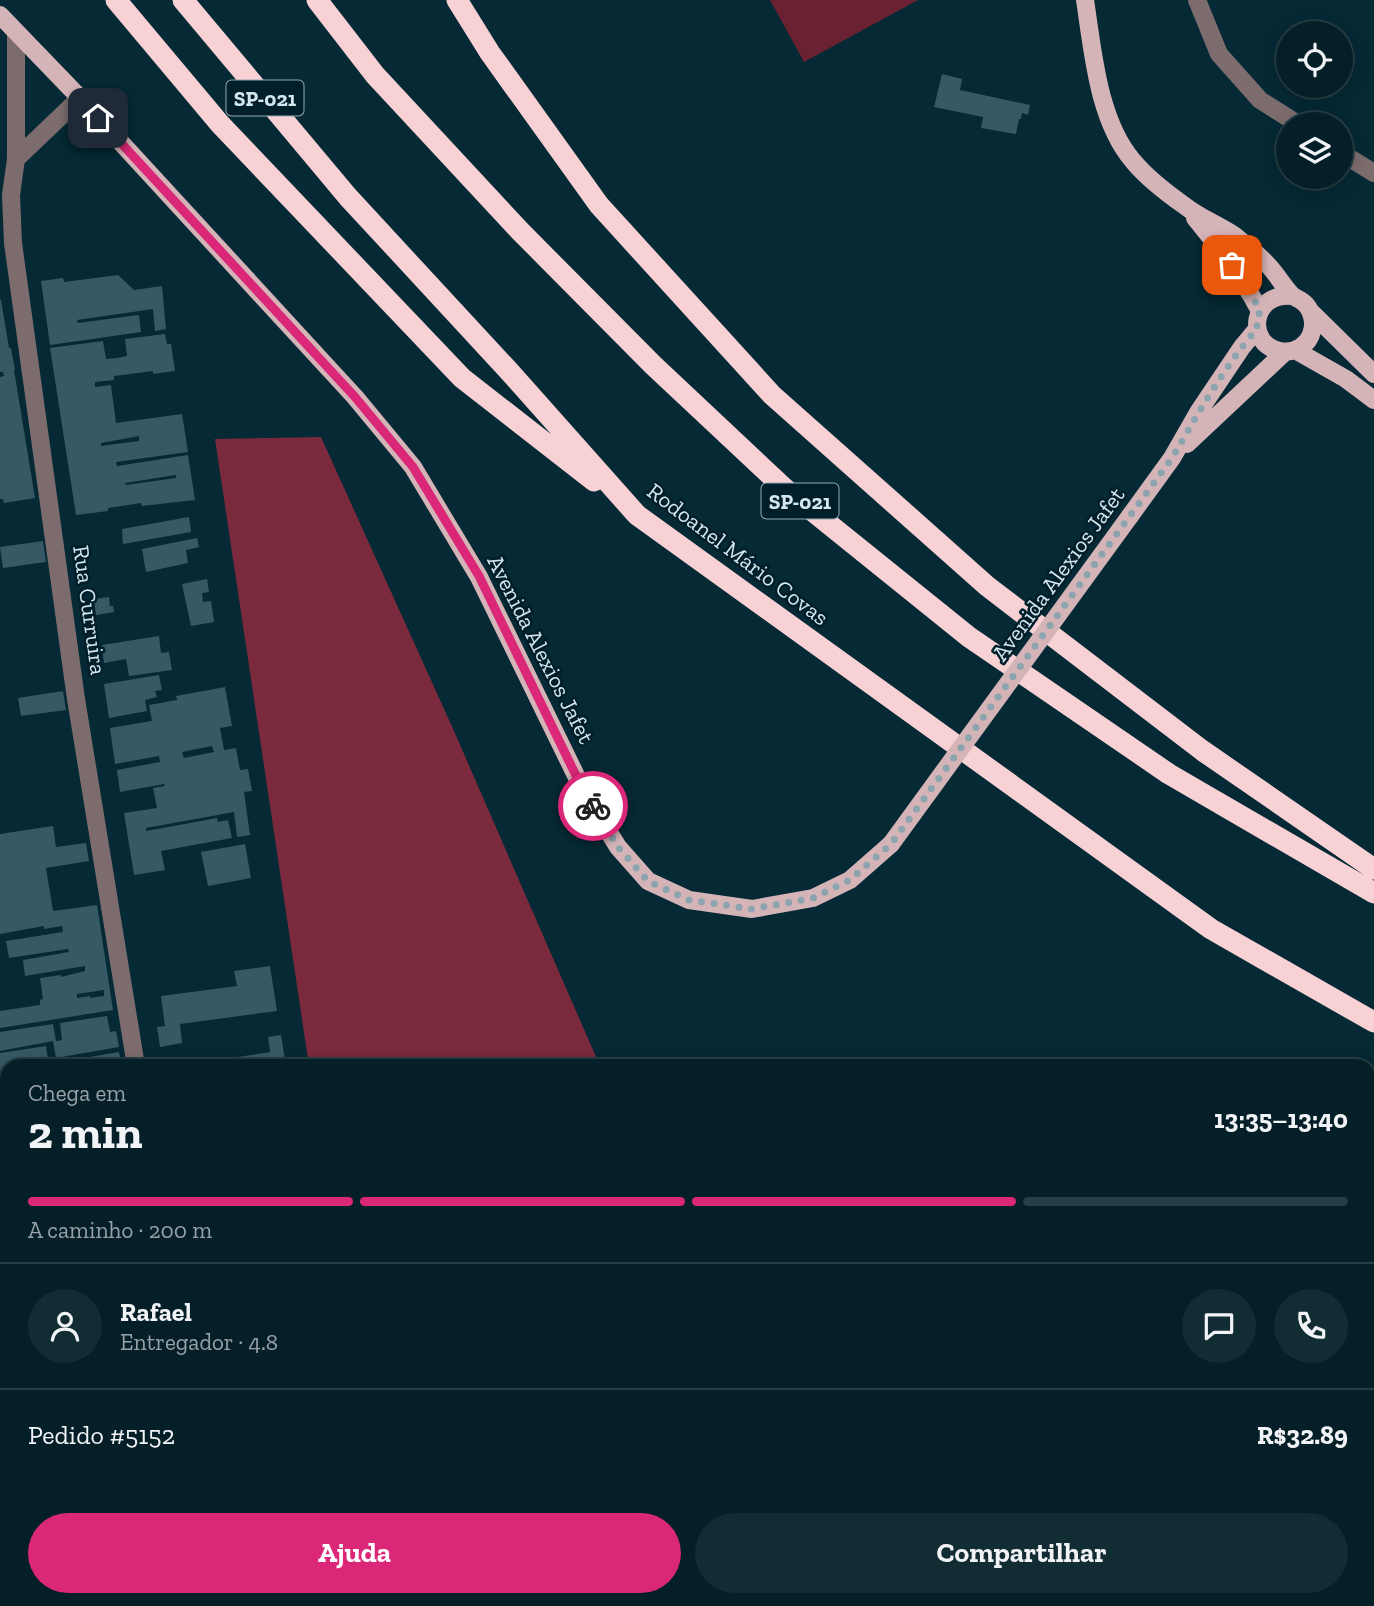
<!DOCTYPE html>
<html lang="pt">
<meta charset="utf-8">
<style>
:root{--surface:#041f28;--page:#122c34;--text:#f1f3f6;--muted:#97a2a8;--line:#253d45;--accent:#db2777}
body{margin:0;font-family:"Zilla Slab",serif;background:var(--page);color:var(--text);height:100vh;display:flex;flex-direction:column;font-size:26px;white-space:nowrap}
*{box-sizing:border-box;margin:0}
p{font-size:23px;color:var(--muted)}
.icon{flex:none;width:38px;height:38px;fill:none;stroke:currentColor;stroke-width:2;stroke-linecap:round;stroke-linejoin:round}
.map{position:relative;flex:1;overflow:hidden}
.side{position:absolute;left:0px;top:1059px;width:1376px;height:548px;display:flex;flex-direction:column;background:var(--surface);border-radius:21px 21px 0 0;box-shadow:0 4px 18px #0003,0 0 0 2px var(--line)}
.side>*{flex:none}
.controls{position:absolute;left:1276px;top:21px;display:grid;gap:14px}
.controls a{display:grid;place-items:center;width:77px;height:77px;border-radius:50%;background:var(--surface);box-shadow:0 4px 18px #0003,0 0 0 2px var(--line);font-size:35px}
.pin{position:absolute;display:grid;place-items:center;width:60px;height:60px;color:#fff;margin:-30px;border-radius:14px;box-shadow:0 4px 10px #0006}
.courier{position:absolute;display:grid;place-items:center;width:70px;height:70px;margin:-35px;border:5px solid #db2777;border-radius:50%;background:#fff;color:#222;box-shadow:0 2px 9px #0007}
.overview em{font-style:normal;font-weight:800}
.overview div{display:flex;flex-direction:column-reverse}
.overview{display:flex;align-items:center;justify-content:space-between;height:119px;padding:0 28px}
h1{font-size:46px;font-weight:800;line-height:52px}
.bar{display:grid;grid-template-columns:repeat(4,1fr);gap:10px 7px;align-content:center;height:84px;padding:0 28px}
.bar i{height:9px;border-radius:5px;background:var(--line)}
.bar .active{background:var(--accent)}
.bar p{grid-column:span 4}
.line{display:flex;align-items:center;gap:18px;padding:0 28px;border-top:2px solid var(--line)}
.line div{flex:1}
.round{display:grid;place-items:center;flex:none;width:74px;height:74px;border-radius:37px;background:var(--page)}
.action{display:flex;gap:14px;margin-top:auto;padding:14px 28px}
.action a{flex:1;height:80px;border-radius:42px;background:var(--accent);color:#fff;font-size:28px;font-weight:800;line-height:80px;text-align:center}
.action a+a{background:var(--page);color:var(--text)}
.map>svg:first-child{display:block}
</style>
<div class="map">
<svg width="1374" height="1606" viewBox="0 0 1374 1606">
<rect width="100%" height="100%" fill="#052935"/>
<!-- green -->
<path fill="#6a2232" d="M770 0H918L804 62Z"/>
<!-- forest -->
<path fill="#7a2a3c" d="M321 437 454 731 600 1066H309L215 439Z
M1369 1169 1374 1171V1606H583L578 1600H1368Z"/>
<!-- building -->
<path fill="#375966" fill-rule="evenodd" d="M942 74 962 79 960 90 1030 105 1028 115 1022 113 1021 119H1019L1016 134 981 128 983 117 934 107Z
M118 275 134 290 162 286 166 329 155 331 153 309 77 320 78 323 139 315 141 332 50 345 41 281 63 278 64 282Z
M0 300H1L9 348H11L15 370H14L35 498 4 503 3 499H0V377L4 376 3 372H0Z
M165 334 167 344H171L175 371 153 374V371L114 376V380L95 382V387L111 385 116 423 182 414 188 452 116 462 117 466 188 455 195 500 142 506 141 503 108 508V511L76 515 50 348 103 341 106 359 117 358 127 356 125 339ZM139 436V441L101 446V443ZM176 475V478L126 485 125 483Z
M189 517 191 532 123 544 122 529Z
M197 538 199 547 186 550 188 563 146 572 142 549Z
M43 541 46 562 3 568 0 547Z
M207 579 209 592 202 593 203 602 211 601 214 622 191 626 182 584Z
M109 597 110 606H113L114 612 96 615 94 599Z
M159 636 161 653 169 652 172 670 129 676 126 659 104 663 102 645Z
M159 675 162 690 155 691 157 697 145 700 147 711 109 718 104 684Z
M225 687 232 726 220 728 224 750 236 748 240 770 248 769 252 791 244 792 250 835 237 837 234 812 146 828V831L217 818 218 822 228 820 232 838 161 851 165 870 134 875 124 813 157 808 153 788 165 786 164 784 120 792 117 770 160 762 159 756 115 764 110 728 152 721 149 705 177 700 176 696ZM212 746 214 752 184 758 182 752Z
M63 691 66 710 21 716 18 698Z
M53 826 56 847 86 843 89 861 46 868 53 911 97 905 113 1010 0 1028V1011L40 1005V1000L43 999 40 978 61 975V977L85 971V966L25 976 23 960 69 952 68 949 9 958 6 941 63 932 62 926 44 929V926L0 934V834ZM104 990V996L90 998V996L77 998V994Z
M245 844 251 878 208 886 201 852Z
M270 966 277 1011 180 1024 182 1043 160 1047 157 1027 165 1026 161 996 237 986 234 971Z
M107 1016 110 1032 116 1031 119 1047 56 1058 53 1041 0 1051V1032L53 1024 56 1041H53H58L62 1040 60 1023Z
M281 1035 286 1066H193V1064L270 1052 268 1037Z
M46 1046 49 1066H7V1098L0 1099V1053Z
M119 1052 122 1066H72V1060Z
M91 1600H141L142 1606H92Z
M149 1600H208L209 1606H150Z
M267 1600H332L333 1605 268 1606Z"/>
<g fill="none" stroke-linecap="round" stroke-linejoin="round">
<!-- minor -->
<path stroke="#7c6c6e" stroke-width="18" d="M1197 0 1219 54 1260 100 1298 124
M16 32V159L11 195 13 243 76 699 136 1066
M1340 152 1374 173
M16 159 80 98
M0 1552 7 1567
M17 1600 19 1606
M220 1600 222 1606
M519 1600 524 1606"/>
<!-- major -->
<path stroke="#d5b4b8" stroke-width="18" d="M1085 0C1093 52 1098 120 1133 161 1146 177 1168 194 1185 206 1200 218 1219 225 1235 236 1246 245 1258 254 1267 264 1276 273 1282 284 1290 293 1294 298 1298 298 1303 302 1311 308 1315 321 1312 331 1309 345 1294 354 1280 351 1245 344 1251 292 1292 296
M0 15 80 98 355 397 413 467 479 577 584 792 618 847 648 881 689 900 752 909 813 898 850 880 891 844
M1195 218C1219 247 1242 277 1260 311
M1311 312 1374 374
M1295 350 1346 379 1374 400
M1187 444 1285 352
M1130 516 1172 458 1199 411 1242 347 1257 329"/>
<!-- highway -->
<path stroke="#f8d1d5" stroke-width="21" d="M116 0 220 124 462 378 594 481
M183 0 348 197 508 370 637 515 1211 929 1374 1022
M317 0 375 75 520 231 653 365 784 488 969 637 1169 774 1374 893
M457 0 490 53 599 205 772 395 987 586 1203 751 1374 869"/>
<!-- major-bridge -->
<path stroke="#d5b4b8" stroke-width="18" d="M891 844 1130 516"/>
</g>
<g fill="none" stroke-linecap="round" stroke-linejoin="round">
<!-- done -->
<path stroke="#8ca4ad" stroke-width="7" stroke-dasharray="0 12.6" d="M593 806 618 847 648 881 689 900 752 909 813 898 850 880 891 844 1172 458C1198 414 1223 368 1257 329V320L1260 311 1248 287 1232 265"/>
<!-- route -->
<path stroke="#db2777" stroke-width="9" d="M98 118 355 397 413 467 479 576 584 792 593 806"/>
</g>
<g text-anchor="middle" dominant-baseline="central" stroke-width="5" stroke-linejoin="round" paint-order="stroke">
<!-- shield labels -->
<g fill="#001f2a" stroke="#94aab3" stroke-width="2">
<rect x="226.5" y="80.5" width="77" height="35" rx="5"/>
<rect x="761.5" y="483.5" width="77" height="35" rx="5"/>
</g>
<g font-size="21" font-weight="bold" fill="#d4e6ee">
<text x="265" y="98">SP-021</text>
<text x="800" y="501">SP-021</text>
</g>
<!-- street labels -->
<g font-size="23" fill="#d4e6ee" stroke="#001f2a">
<text transform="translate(738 554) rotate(37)">Rodoanel Mário Covas</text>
<text transform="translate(1058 574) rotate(-54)">Avenida Alexios Jafet</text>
<text transform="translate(90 610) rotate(82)">Rua Curruira</text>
<text transform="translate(541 649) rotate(63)">Avenida Alexios Jafet</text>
</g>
</g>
</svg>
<div class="controls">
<a><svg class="icon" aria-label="locate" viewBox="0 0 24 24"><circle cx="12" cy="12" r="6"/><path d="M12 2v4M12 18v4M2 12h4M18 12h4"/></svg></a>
<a><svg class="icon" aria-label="layers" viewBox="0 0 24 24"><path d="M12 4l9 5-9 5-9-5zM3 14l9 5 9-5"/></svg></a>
</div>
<div class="pin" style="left:1232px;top:265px;background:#ea580c"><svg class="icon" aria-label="bag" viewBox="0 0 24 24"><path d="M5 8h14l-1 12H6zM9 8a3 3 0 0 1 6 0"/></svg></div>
<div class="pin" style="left:98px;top:118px;background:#1f2937"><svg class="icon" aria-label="home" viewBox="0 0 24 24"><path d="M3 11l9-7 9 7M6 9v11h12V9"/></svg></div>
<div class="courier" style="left:593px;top:806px"><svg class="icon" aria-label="bike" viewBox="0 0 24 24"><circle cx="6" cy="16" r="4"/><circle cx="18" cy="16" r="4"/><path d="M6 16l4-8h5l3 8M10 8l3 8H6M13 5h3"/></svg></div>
<section class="side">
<div class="overview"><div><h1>2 min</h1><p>Chega em</p></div><em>13:35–13:40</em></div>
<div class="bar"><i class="active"></i><i class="active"></i><i class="active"></i><i></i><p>A caminho · 200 m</p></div>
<div class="line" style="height:126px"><a class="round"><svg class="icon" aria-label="person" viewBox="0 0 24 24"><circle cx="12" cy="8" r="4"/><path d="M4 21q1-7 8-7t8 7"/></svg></a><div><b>Rafael</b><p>Entregador · 4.8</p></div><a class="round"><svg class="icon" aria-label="chat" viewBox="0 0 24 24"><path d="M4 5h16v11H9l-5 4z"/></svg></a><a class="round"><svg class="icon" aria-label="phone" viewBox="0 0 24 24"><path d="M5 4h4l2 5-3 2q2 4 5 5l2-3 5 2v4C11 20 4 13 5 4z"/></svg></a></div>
<div class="line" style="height:91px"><div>Pedido #5152</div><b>R$32.89</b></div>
<div class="action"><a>Ajuda</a><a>Compartilhar</a></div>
</section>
</div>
